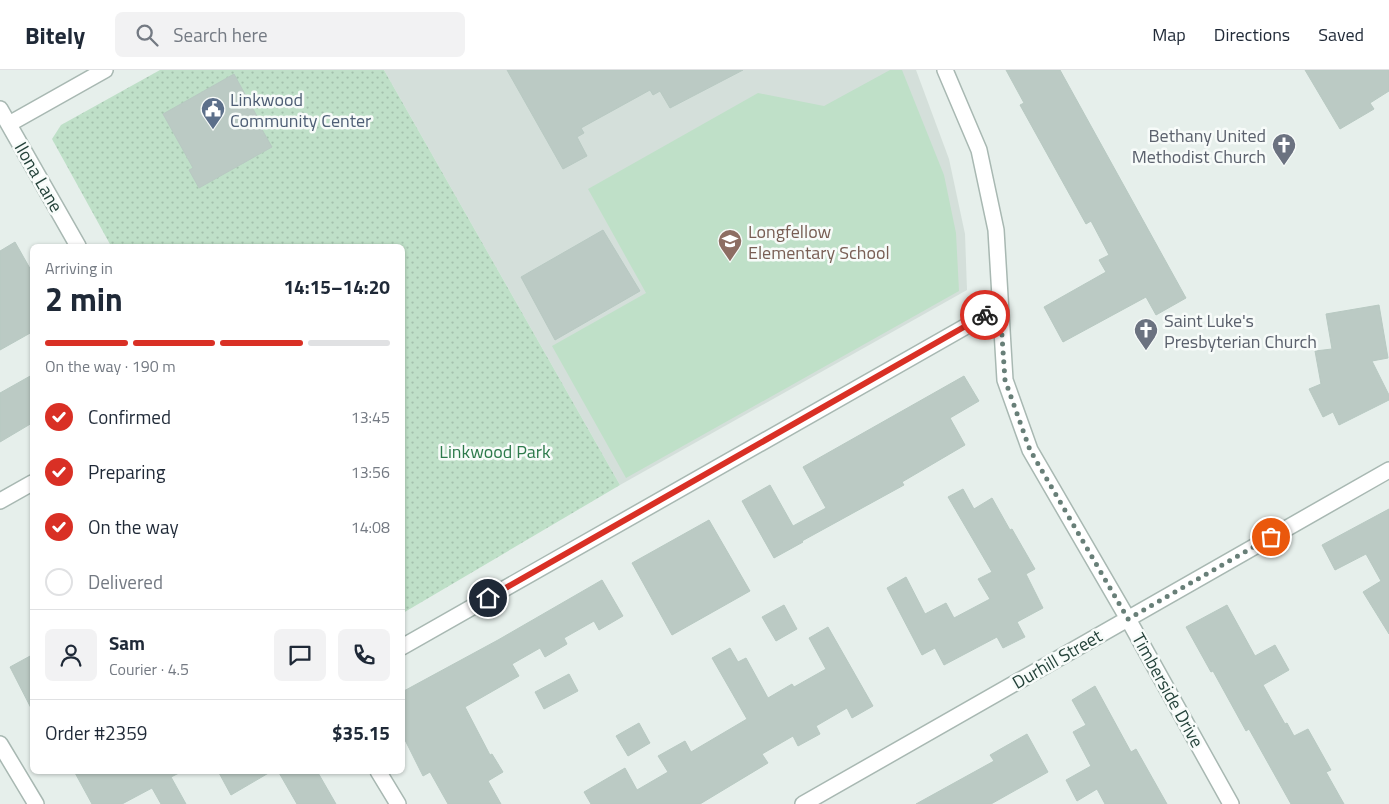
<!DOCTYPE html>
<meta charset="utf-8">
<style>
:root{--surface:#fff;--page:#f2f2f3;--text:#1f2937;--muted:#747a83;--line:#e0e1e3;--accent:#d93025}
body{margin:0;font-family:"Titillium Web",sans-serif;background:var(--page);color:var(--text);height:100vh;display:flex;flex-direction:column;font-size:19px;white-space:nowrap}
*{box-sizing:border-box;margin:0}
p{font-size:16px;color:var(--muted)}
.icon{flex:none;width:28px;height:28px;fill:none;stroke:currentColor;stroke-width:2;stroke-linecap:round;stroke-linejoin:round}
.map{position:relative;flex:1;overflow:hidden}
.side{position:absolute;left:30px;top:174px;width:375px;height:530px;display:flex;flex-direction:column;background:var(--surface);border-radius:8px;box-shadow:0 1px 4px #0004}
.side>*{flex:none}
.pin{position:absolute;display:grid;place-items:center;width:42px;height:42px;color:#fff;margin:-21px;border:2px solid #fff;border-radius:50%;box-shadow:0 1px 5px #0007}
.courier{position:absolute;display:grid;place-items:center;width:50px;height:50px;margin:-25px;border:4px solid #d93025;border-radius:50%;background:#fff;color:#222;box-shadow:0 1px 6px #0007}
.headline em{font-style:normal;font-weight:700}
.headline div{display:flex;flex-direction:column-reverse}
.headline{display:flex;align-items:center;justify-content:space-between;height:85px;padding:0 15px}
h1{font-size:32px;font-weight:700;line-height:38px}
.bar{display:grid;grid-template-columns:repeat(4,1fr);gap:8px 5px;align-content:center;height:60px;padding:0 15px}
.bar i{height:6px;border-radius:4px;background:var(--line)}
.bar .current{background:var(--accent)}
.bar p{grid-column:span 4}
.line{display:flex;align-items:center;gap:12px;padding:0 15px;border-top:1px solid var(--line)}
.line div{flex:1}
.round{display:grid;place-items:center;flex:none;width:52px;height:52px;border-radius:8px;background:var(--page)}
ol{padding:0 15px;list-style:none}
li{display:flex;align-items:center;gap:15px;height:55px}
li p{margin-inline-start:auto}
li .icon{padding:5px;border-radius:50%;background:var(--accent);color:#fff;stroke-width:4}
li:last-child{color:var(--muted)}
li i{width:28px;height:28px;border:2px solid var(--line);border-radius:50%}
header{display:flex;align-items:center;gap:30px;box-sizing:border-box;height:70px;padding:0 25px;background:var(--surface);border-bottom:1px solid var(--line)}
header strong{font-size:24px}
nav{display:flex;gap:28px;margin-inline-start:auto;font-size:18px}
.search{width:350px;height:45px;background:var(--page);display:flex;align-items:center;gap:12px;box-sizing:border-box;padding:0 18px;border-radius:8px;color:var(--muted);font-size:19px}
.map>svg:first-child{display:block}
</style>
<header>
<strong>Bitely</strong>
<div class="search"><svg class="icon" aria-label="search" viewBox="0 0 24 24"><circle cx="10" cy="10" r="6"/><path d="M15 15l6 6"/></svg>Search here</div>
<nav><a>Map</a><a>Directions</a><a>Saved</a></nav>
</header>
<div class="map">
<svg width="1389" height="734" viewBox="0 0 1389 734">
<defs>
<pattern id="park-dots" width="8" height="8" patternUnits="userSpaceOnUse" patternTransform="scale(1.25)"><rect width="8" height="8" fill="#bfe0c8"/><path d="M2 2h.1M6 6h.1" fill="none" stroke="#a4c1ad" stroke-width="1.8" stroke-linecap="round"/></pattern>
</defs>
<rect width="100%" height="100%" fill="#e6efeb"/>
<!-- built -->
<path fill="#d4dfda" d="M384 0H916L949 89 965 164 967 220 620 415Z"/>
<!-- grass -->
<path fill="#bfe0c8" d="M890 0H902L944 105 956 163 959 221 626 408 552 276 646 223 588 119 758 23 824 36Z"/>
<!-- park -->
<path fill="url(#park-dots)" d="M160 0H384L620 415 403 543 402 176H111L52 69 61 55Z"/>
<!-- building -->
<path fill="#bbcac4" stroke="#b8c9c2" d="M507 0H743L670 38 660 21 653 25 650 20 581 58 584 63 577 67 587 86 563 99Z
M1006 0H1060L1186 228 1156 245 1146 227 1063 272 1044 237 1106 202 1099 190 1109 185 1091 151 1086 154 1020 35 1024 33Z
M1305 0H1389V21L1370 33 1374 39 1340 59Z
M234 4 258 48 256 49 272 77 199 118 189 100 193 98 163 44Z
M603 160 640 221 555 270 521 207Z
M15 172 32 202V262L0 280V181Z
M1379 235 1388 288 1372 291 1389 325V330L1339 355 1333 342 1323 347 1309 319 1321 314 1315 281 1332 279 1326 244Z
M32 305V353L0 372V323Z
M964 306 979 331 950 348 965 375 902 412 904 415 802 471 803 472 774 488 742 431 770 415 793 456 826 438 803 397Z
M963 419 974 439 992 428 1010 460 1012 459 1035 499 1026 504 1043 538 1017 552 1025 567 1003 578 997 567 944 595 935 578 922 585 887 518 906 507 925 544 946 533 954 548 990 529 978 509 992 502 948 427Z
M1389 439V564L1363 522 1381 511 1366 484 1335 500 1322 475Z
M709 450 750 521 672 565 632 493Z
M602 510 623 546 599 560 594 551 564 568 567 574 545 587 540 578 512 594 519 606 465 637 490 685 492 684 503 702 488 711 501 734H448L430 702 423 706 402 664V622L498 570Z
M784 535 797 559 776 571 762 547Z
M1227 535 1255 586 1275 575 1289 600 1263 615 1285 654 1287 653 1294 666 1308 659 1331 700 1326 702 1344 734H1291L1249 659 1246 661 1213 601 1211 602 1186 557Z
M828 557 873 636 852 648 847 638 816 656 820 664 798 676 793 666 762 684 768 693 700 734H591L584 722 625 698 637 720 668 702 658 686 685 671 691 682 747 649 712 588 730 578 738 592 746 588 768 628 792 614 794 617 826 599 809 568Z
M32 585V640L10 597Z
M569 604 578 621 544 639 535 622Z
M1095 616 1131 682 1136 679 1167 734H1105L1097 719 1077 731 1066 710 1091 696 1073 662 1086 655 1072 630Z
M639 653 650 673 628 686 616 666Z
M1027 664 1048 702 991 734H916L994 691 990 685Z
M74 701H183L171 707 186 734H161L152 718 122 734H92Z
M218 701H272L231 725Z
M278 701H317L336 734H297Z"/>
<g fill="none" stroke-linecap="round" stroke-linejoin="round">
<!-- minor casing -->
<g stroke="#a8b8b2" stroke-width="18">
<path id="minor" d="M945 0 979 80 996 160 1005 310 1030 380 1128 549 1231 734
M0 39 78 176
M9 54 105 0
M0 431 32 413
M402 577 1000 237
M0 674 36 734
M378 701 398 734
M803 734 1389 400"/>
</g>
<!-- minor -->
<use href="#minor" stroke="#fff" stroke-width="15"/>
</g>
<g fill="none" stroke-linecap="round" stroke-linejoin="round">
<!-- done -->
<path stroke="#687f78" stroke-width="5" stroke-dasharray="0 9" d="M985 245 1000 237 1005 310 1030 380 1128 549 1271 467"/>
<!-- route -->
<path stroke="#d93025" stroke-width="6" d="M488 528 985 245"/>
</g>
<!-- icons -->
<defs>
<g id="civic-pin" transform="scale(1.25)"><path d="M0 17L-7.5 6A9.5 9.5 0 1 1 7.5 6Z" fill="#5c6f8a" stroke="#f7fbf9"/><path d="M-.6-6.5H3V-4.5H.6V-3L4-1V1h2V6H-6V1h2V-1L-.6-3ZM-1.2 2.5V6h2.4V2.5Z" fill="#fff"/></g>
<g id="church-pin" transform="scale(1.25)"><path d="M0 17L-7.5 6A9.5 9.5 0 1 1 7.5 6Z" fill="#6b7280" stroke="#f7fbf9"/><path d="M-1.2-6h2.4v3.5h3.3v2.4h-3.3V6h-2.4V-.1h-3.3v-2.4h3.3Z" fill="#fff"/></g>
<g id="school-pin" transform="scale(1.25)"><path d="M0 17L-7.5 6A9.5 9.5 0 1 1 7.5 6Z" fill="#8d6e63" stroke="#f7fbf9"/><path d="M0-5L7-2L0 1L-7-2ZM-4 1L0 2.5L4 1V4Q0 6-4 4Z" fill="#fff"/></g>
</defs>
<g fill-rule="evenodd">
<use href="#civic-pin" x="213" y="39"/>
<use href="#church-pin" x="1284" y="75"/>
<use href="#school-pin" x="730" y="171"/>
<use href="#church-pin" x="1146" y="260"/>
</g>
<g text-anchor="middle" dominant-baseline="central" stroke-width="5" stroke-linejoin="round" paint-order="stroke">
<!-- service labels -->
<g font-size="18" fill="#4e5e75" stroke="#f7fbf9" text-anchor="start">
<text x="230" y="29">Linkwood<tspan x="230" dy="21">Community Center</tspan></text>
</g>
<!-- worship labels -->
<g font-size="18" fill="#5b616d" stroke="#f7fbf9" text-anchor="end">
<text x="1266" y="65">Bethany United<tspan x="1266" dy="21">Methodist Church</tspan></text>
<text x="1164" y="250" text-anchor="start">Saint Luke's<tspan x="1164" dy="21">Presbyterian Church</tspan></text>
</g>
<!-- street labels -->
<g font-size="18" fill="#24423a" stroke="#f7fbf9">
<text transform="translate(39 107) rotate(60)">Ilona Lane</text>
<text transform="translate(1057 589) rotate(-30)">Durhill Street</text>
<text transform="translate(1168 620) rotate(61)">Timberside Drive</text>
</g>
<!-- education labels -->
<g font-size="18" fill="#785e54" stroke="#f7fbf9" text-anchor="start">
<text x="748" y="161">Longfellow<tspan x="748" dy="21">Elementary School</tspan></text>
</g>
<!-- park labels -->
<g font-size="18" fill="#2d7a4b" stroke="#f7fbf9">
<text x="495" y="381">Linkwood Park</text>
</g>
</g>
</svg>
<div class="pin" style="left:1271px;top:467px;background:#ea580c"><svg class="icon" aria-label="bag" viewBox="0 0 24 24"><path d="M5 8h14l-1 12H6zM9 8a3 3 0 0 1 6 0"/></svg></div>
<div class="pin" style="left:488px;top:528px;background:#1f2937"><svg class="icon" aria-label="home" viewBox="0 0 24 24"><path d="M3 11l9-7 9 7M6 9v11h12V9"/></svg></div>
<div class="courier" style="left:985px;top:245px"><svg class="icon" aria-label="bike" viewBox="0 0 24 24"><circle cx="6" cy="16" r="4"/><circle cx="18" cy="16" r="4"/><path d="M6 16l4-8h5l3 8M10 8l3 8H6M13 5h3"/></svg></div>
<section class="side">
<div class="headline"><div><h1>2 min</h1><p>Arriving in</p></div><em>14:15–14:20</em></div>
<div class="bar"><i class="current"></i><i class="current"></i><i class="current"></i><i></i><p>On the way · 190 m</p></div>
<ol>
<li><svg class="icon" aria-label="check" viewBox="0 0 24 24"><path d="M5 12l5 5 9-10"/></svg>Confirmed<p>13:45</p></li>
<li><svg class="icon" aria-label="check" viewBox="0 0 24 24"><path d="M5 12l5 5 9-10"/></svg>Preparing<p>13:56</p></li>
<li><svg class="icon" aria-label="check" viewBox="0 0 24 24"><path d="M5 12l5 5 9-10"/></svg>On the way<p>14:08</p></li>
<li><i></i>Delivered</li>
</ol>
<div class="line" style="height:90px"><a class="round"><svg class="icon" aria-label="person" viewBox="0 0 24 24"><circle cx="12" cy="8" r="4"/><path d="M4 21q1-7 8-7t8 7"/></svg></a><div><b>Sam</b><p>Courier · 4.5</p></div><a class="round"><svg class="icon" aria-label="chat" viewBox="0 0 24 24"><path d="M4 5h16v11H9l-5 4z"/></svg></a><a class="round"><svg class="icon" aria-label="phone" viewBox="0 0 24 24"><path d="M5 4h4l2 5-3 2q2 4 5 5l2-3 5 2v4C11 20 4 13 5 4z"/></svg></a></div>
<div class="line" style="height:65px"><div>Order #2359</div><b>$35.15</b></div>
</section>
</div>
